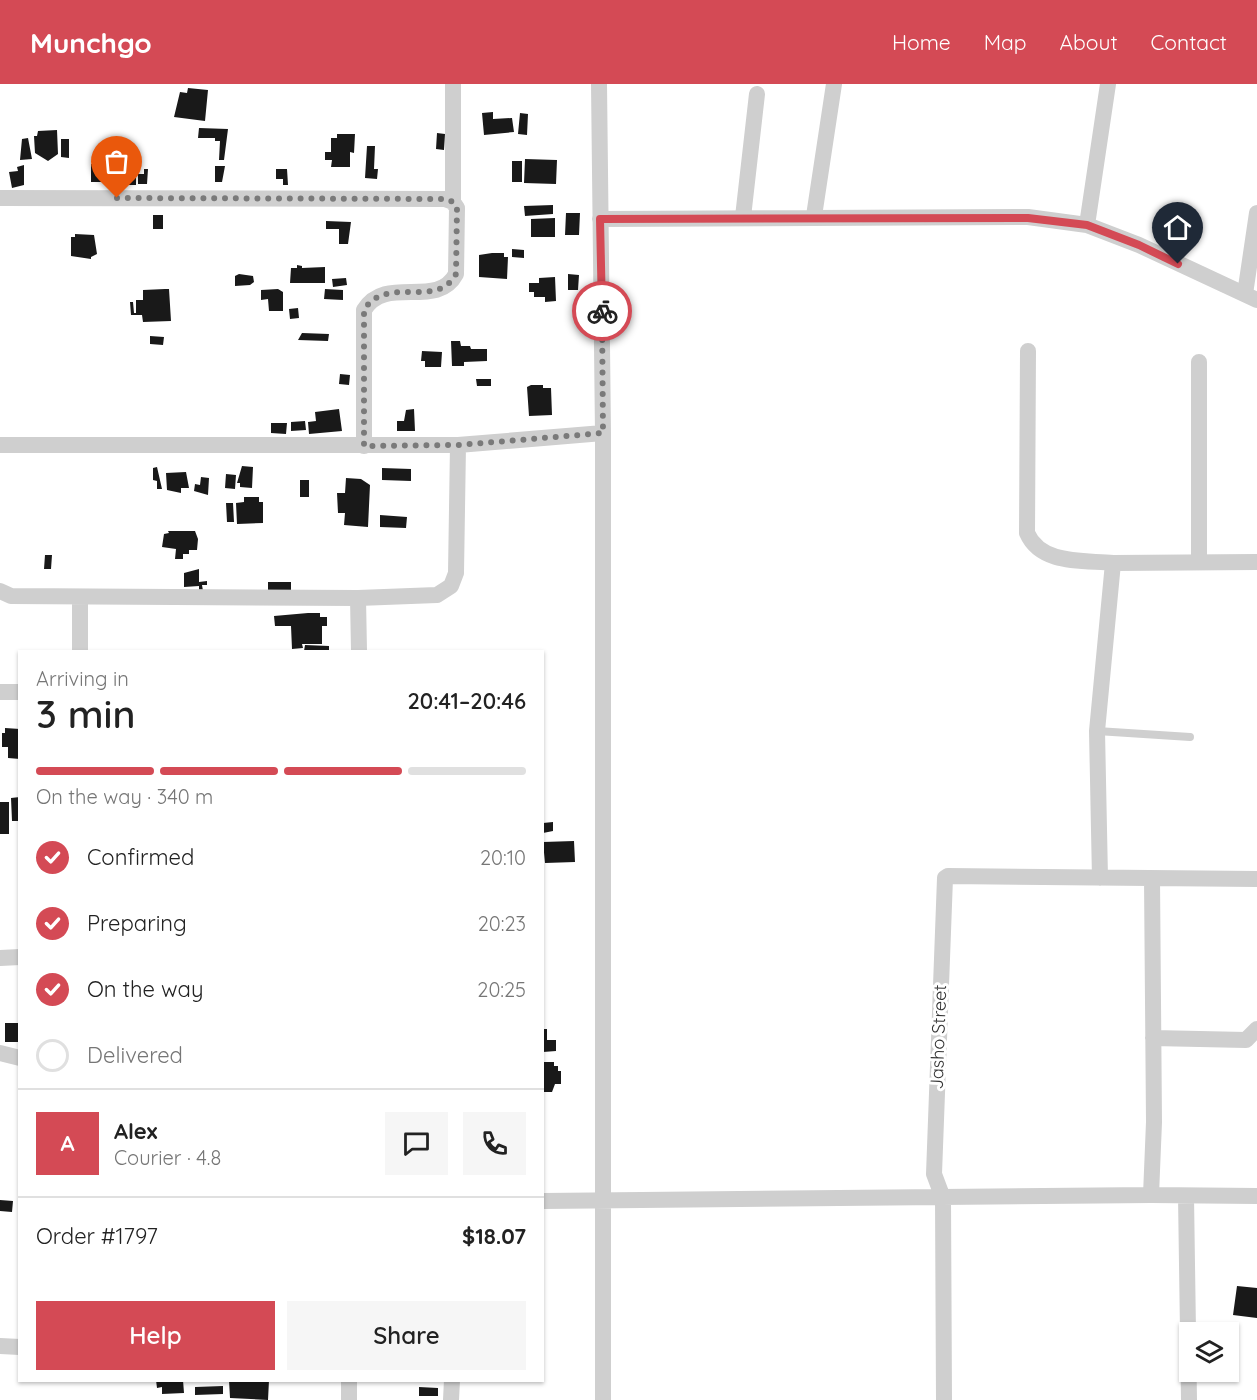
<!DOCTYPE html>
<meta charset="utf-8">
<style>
:root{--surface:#fff;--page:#f6f6f6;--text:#222;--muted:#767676;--line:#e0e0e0;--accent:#d44a55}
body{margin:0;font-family:Quicksand,sans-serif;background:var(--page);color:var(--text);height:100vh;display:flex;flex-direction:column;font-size:22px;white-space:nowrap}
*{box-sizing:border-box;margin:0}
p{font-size:20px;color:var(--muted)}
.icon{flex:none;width:33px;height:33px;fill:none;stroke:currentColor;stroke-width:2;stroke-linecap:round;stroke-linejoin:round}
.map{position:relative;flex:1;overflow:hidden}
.details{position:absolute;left:18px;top:566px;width:526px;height:732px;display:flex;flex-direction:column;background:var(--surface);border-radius:0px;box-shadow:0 2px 4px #0004}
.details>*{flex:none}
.controls{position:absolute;left:1179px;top:1238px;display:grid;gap:12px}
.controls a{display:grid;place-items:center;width:60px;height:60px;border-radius:0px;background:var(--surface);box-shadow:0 2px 4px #0004;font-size:30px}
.pin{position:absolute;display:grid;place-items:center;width:51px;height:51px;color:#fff;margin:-62px -26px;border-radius:50% 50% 50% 0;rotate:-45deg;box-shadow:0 0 6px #0007}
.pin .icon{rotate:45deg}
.courier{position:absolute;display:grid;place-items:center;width:60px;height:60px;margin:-30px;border:4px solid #d44a55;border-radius:50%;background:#fff;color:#222;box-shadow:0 2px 8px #0007}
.head em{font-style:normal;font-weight:600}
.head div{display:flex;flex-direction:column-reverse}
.head{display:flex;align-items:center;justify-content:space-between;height:102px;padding:0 18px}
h1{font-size:39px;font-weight:600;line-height:45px}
.bar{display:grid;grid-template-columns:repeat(4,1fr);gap:9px 6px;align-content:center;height:72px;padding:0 18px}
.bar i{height:8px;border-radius:4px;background:var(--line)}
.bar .current{background:var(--accent)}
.bar p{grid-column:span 4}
.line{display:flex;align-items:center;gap:15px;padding:0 18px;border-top:2px solid var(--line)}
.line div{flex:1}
.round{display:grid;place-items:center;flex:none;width:63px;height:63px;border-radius:0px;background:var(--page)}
ol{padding:0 18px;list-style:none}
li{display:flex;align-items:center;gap:18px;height:66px}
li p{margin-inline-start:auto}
li .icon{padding:6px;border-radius:50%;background:var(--accent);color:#fff;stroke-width:4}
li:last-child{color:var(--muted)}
li i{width:33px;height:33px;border:3px solid var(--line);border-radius:50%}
.button{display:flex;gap:12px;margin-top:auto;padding:12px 18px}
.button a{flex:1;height:69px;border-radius:0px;background:var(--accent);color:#fff;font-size:24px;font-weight:600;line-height:69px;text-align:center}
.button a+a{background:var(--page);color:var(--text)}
header{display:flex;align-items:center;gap:36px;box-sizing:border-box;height:84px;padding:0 30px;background:var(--accent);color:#fff}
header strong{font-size:28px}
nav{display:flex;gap:33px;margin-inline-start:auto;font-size:21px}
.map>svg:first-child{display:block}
</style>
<header>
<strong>Munchgo</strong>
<nav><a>Home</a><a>Map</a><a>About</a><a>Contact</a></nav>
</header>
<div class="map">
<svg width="1257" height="1316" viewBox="0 0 1257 1316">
<rect width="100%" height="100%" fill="#fff"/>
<!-- building -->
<path fill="#191919" d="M188 4 208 6 205 37 174 33 180 8 187 9Z
M493 28V35L512 34 514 48 484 51 482 29Z
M520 29 528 30 527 51 518 50Z
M199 44 228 45 224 76H219L220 57H215V54H198Z
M57 46 58 70 48 77 35 69 34 52H37L38 47Z
M437 49 445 50 444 66 436 65Z
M337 50H355L354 69 350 68V83H331L332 76H325V68H331V54H337Z
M28 54 32 75 20 76 22 55Z
M61 55H69V74L61 73Z
M367 62H375L374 85H378L377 95 365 94Z
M525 75 557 76 556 100 524 99Z
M512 77H522V98H512Z
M91 80H98V85H108V98H91Z
M24 81V101L12 104 9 88 18 87 17 83Z
M215 82H225L222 98H215Z
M144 85H148L147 100H138V90H144Z
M276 85H287L288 101H283V95H276Z
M114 90H120V94H136V101H114Z
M553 121V130L525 132 524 122Z
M566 129H580L579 151H565Z
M153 131H163V145H153Z
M555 134V153H531V135Z
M326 137 351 138 348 160H339V145H326Z
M75 150 94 151 97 170 91 173V175L71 172V153H75Z
M512 165 524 166V174L512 173Z
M492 169H504V173H508L507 195 479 193V171Z
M297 181 302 182V184L325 183V199H290L291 184H297Z
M239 190 253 192 254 198 250 201 235 202V192Z
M568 190 579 191 578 206H568Z
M555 193 556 217 545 218V213H534V208H529V199H539V194Z
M346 194 347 201 333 203 332 195Z
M165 205H169L171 237 143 238 142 231H131L130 218H133L134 229H136V216H143V206Z
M278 205 283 208V227H269L268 215 261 216V206Z
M325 205 343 206V216L324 215Z
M298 224 299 234 290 235 289 225Z
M302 249 329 250 328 257 298 256Z
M150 252 164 253 163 261 150 260Z
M451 257H460L461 262H470L471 265H487V277L464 278V282H452Z
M422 267 442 268 441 283H425V277H421Z
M340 290 350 291 349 301 339 300Z
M476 295H491V302H477Z
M531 301H543V304H551L552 331 529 332 527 303Z
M339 325 342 347 309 350 308 338 316 337 315 328Z
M414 325 415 347H397V337H404L406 326Z
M305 337 306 346 291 347V338Z
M271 339H287L286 350 271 349Z
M242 382 253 383 252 404 240 403V399H237Z
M157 383 162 405H157V397L153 396V384Z
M382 384 411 385V397L382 396Z
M186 388 189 404H181V409L167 406 166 389Z
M226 390 236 391 235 405 225 404Z
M201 393 209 394 208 411 194 407 195 400 200 401Z
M346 394 361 395 370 401 368 443 344 441 345 429H338L337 409H345Z
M300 396H309V413H300Z
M244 413H259V418H263V439L237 440 236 419 244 418Z
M226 419H233L234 438H227Z
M380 431 407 433 406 444 380 443Z
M168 447H195L198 455 197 466H189V470H183V475H175L176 465 162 463 164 450 169 449Z
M45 471H52L51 485H44Z
M199 485V498L207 497V501H202L203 507H199V502L184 503V489Z
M268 498H291V506H268Z
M308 529H320V533H327V542H322V560H302L303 564 292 565 291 542H275L274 532Z
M305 561 329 562V567H304Z
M5 644 20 645V675L8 674V663H2V649H5Z
M20 713V737H12L11 714Z
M0 718H9V750H0Z
M553 738V747L543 749V739Z
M574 757 575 778 545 779 543 758Z
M5 939H20V958H5Z
M543 945H547V956H556V967L543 968Z
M543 978H554V982H558V987H561V1000H555L552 1008H543Z
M0 1116 13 1117 12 1128 0 1127Z
M1237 1202 1257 1204V1234L1233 1231Z
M156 1296H183L184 1309 162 1310V1303L157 1304Z
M229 1296H269L268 1316 230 1314Z
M223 1302V1310L195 1311V1303Z
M419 1303 438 1304V1312H419Z"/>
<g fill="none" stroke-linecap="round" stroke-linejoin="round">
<!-- service -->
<path stroke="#cfcfcf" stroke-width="8" d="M1097 647 1190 653"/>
<!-- minor -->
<path stroke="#cfcfcf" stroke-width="16" d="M599 0 603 349V1316
M0 114 445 115 453 118 457 124 456 190C437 226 386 190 364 226V362
M453 118V0
M814 132 834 0
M743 133 757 10
M600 135 1028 133 1087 141 1139 161 1257 216
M1087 141 1108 0
M1245 210 1257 129
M1028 267 1027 449C1041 481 1083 476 1113 479
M1199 278V478
M0 361H458L603 349
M0 507 11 512 358 514 437 511 451 502 456 489 458 361
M358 514 359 567
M80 567V513
M0 608H20
M1100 794 1097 647 1113 479 1257 478
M0 874 20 873
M1153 954 1246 956 1257 945
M0 969 20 974
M1151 1111 1154 1038 1152 795
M1186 1112 1189 1316
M543 1117 1151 1111 1257 1112
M0 1262 20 1263
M349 1296V1316
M451 1316 452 1296
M944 1316 943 1114 934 1090 945 794 948 792 1257 795"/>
</g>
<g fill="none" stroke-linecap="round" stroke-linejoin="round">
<!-- done -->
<path stroke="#7a7a7a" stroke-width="6" stroke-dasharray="0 10.8" d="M117 114 446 115 453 118 457 124 456 190C437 226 386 190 364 226V362L459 361 603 349 602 227"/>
<!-- route -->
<path stroke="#d44a55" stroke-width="8" d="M602 227 600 135 1028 134 1087 141 1139 161 1178 180"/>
</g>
<g text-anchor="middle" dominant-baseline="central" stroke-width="6" stroke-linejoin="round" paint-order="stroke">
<!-- street labels -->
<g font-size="18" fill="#323232" stroke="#fff">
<text transform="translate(938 953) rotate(-88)">Jasho Street</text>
</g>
</g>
</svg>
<div class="controls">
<a><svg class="icon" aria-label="layers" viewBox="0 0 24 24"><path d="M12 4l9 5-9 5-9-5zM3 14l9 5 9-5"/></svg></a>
</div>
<div class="pin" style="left:117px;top:114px;background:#ea580c"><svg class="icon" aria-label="bag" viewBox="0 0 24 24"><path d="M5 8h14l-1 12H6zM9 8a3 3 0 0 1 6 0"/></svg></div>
<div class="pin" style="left:1178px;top:180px;background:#1f2937"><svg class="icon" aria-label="home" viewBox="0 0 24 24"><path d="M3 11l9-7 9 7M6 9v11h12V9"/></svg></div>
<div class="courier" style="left:602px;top:227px"><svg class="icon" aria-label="bike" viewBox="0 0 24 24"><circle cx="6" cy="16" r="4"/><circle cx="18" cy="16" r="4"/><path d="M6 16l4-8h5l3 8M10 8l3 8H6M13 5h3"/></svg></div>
<section class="details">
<div class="head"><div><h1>3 min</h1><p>Arriving in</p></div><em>20:41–20:46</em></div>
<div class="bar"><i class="current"></i><i class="current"></i><i class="current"></i><i></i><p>On the way · 340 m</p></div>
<ol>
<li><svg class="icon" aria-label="check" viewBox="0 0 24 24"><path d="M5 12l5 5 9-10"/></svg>Confirmed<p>20:10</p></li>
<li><svg class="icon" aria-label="check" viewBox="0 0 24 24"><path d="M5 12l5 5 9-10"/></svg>Preparing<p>20:23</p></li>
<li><svg class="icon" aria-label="check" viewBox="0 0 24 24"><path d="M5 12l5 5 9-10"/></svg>On the way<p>20:25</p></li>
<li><i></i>Delivered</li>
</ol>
<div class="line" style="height:108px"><b class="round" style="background:var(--accent);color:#fff">A</b><div><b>Alex</b><p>Courier · 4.8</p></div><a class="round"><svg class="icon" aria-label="chat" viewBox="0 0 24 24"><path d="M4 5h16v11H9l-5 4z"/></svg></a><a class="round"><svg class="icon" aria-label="phone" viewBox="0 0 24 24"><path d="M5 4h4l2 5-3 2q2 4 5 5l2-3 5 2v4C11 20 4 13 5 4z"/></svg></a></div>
<div class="line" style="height:78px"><div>Order #1797</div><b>$18.07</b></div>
<div class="button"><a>Help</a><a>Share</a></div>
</section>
</div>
